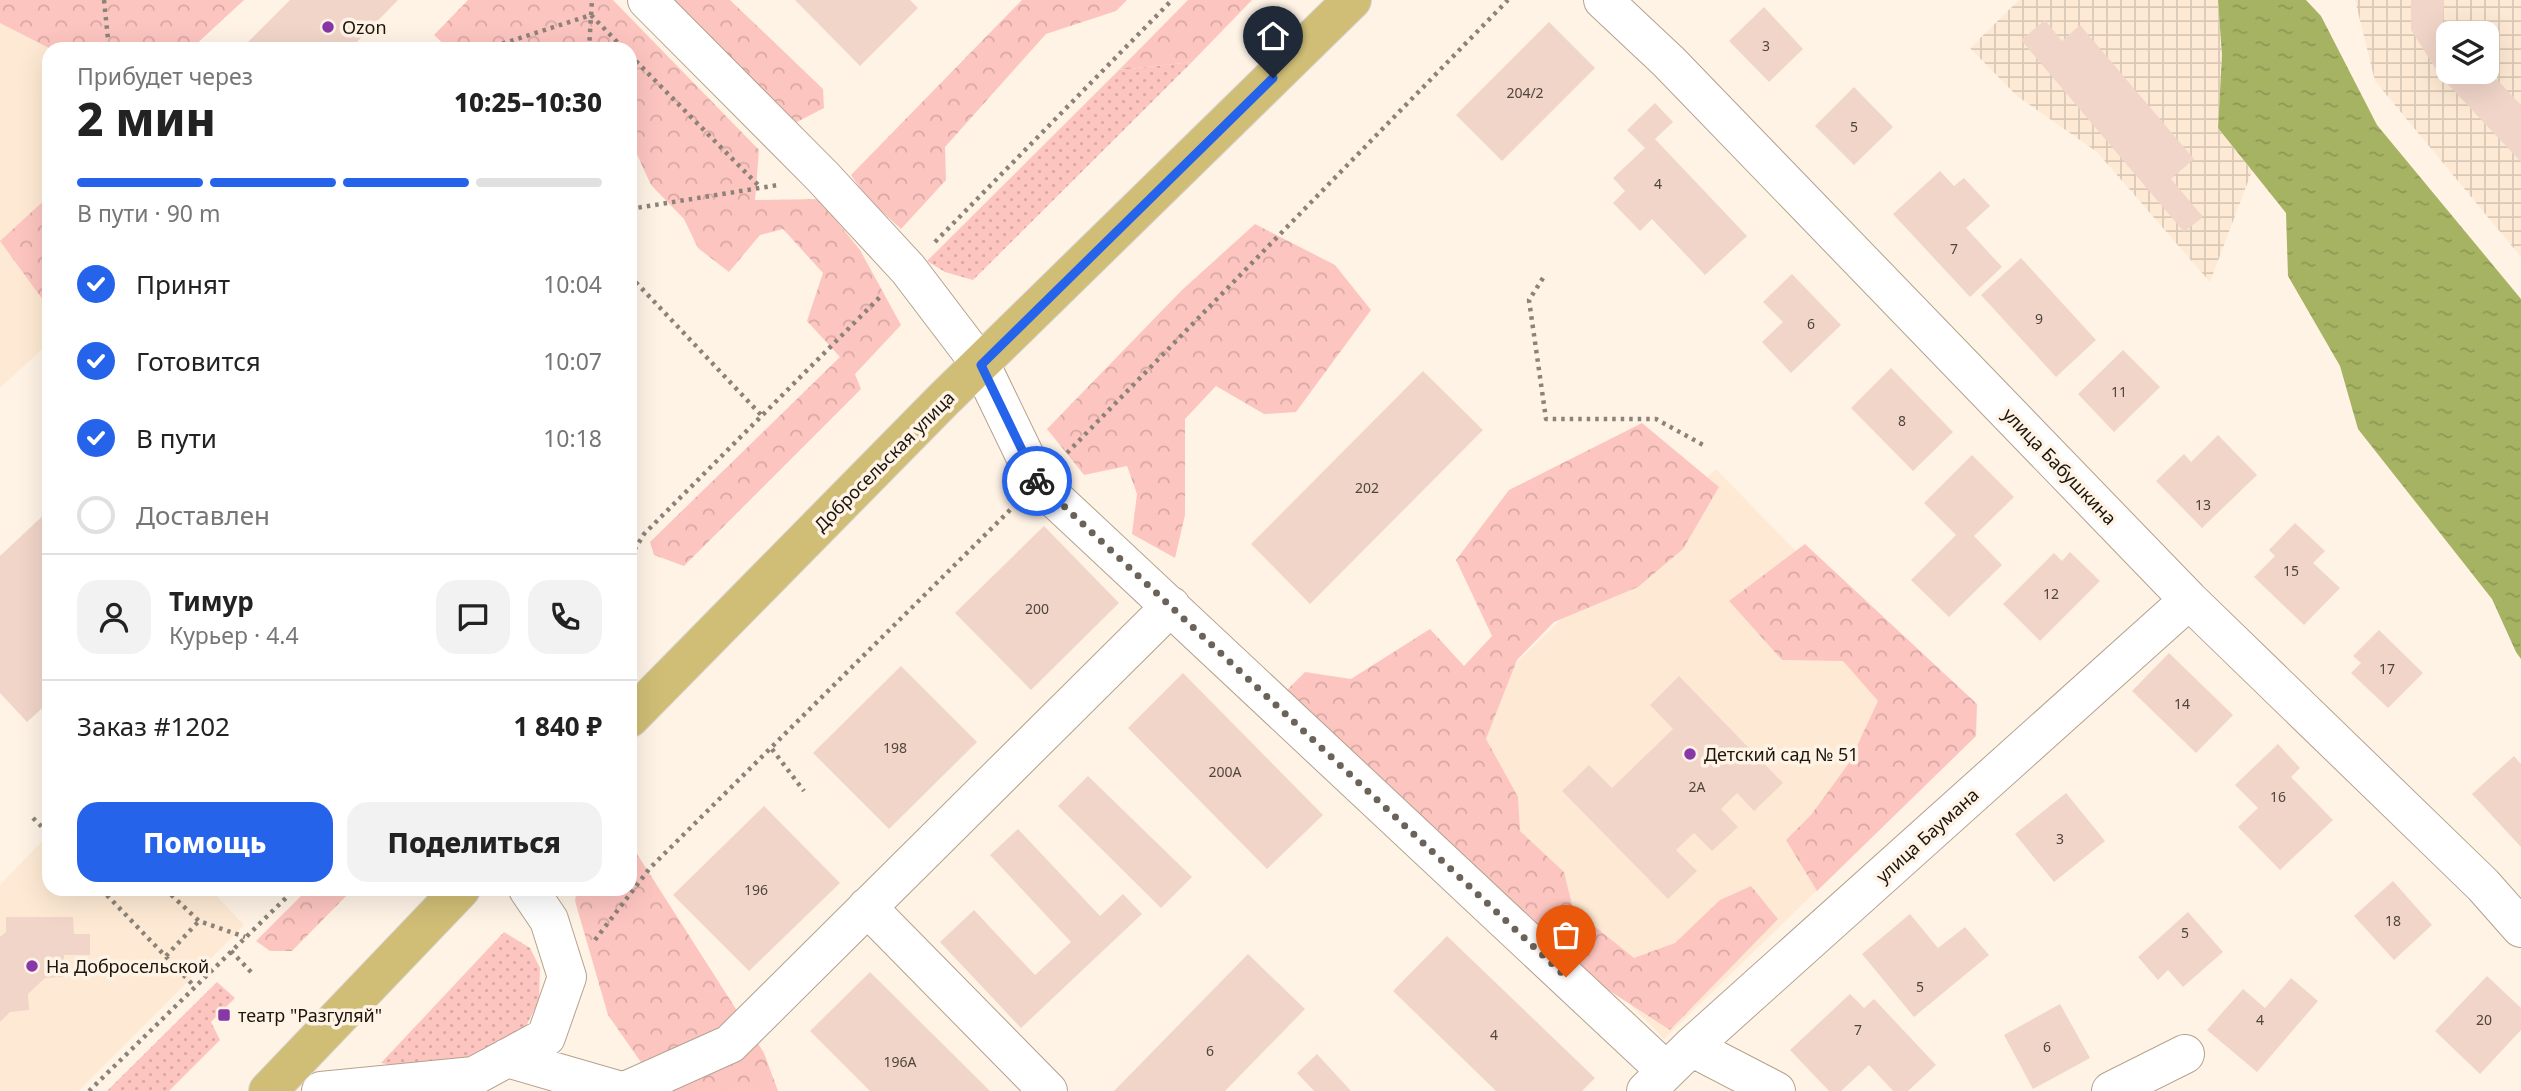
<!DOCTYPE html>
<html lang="ru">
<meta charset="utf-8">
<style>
:root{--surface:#fff;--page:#f2f2f2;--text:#222;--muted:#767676;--line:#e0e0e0;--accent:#2563eb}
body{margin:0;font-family:"Noto Sans",sans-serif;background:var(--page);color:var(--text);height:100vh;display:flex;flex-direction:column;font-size:26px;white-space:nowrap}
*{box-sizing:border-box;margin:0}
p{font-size:23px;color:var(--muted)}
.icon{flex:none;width:38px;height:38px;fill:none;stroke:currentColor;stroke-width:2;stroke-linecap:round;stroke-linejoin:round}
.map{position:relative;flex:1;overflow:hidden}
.drawer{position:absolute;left:42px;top:42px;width:595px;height:854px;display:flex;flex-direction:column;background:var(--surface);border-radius:21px;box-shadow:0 7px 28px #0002}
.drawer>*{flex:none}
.buttons{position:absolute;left:2436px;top:21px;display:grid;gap:14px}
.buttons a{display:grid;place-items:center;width:63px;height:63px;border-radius:14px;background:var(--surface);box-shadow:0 7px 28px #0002;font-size:35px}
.pin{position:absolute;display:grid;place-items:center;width:60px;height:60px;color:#fff;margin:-72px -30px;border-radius:50% 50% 50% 0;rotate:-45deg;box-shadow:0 0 7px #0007}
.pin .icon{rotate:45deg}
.courier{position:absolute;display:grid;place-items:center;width:70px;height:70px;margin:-35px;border:5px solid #2563eb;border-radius:50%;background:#fff;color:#222;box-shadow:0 2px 9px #0007}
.headline em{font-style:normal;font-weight:800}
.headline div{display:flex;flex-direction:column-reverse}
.headline{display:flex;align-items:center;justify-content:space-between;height:119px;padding:0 35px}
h1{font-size:46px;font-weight:800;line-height:52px}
.bar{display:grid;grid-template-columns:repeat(4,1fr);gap:10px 7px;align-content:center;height:84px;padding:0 35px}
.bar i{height:9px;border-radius:5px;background:var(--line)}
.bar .on{background:var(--accent)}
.bar p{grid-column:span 4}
.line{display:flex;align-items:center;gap:18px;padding:0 35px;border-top:2px solid var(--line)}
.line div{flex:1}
.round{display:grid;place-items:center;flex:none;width:74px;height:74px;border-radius:21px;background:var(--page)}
ol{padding:0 35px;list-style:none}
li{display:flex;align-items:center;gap:21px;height:77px}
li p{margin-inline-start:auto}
li .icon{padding:7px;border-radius:50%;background:var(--accent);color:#fff;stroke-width:4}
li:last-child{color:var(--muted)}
li i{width:38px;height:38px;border:4px solid var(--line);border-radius:50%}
.primary-button{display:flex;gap:14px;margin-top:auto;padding:14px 35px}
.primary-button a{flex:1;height:80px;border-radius:21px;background:var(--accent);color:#fff;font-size:28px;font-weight:800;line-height:80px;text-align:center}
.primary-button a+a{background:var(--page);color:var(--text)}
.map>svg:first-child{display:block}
</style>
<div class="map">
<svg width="2521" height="1091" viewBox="0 0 2521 1091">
<defs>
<pattern id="industrial-grid" width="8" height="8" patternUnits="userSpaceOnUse" patternTransform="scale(1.75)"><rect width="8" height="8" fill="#feead4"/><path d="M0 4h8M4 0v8" fill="none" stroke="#d9c8b5"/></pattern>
<pattern id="grass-dots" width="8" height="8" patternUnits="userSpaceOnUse" patternTransform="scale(1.75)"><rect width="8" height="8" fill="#fdc5c0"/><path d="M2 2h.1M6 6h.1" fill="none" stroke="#d8a8a4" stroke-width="1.8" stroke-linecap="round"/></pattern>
<pattern id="forest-crowns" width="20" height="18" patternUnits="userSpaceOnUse" patternTransform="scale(1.75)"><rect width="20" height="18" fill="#fdc5c0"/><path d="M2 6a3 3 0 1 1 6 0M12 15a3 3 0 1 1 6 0" fill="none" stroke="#d8a8a4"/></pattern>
<pattern id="water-ripples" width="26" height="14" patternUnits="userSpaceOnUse" patternTransform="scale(1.75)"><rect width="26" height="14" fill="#a6b362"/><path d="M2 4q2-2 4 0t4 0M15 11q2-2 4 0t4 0" fill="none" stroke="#8e9954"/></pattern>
</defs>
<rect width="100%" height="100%" fill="#fff3e6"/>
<!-- built -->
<path fill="#feead4" d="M0 0 93 49H49V343L0 388Z
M1716 469 1976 736 1664 1039 1404 772Z
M49 834V889H210L244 925 79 1091H0V885Z"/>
<!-- industrial -->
<path fill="url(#industrial-grid)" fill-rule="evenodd" d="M2019 0H2218L2222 55 2218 128 2252 171 2210 282 2097 152 2017 96 1970 48Z
M2355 0H2521V257L2375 81ZM2448 33H2487V72H2448Z"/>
<!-- grass -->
<path fill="url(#grass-dots)" d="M1192 62 973 280 945 272 927 261 1119 70Z
M504 932 530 948 540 968 539 1001 525 1028 479 1058 422 1071 381 1063Z
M217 982 235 998 211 1022 220 1040 169 1091H107Z"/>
<!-- forest -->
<path fill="url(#forest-crowns)" d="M0 0H244L191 49H51L0 23Z
M468 0H613L759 150 755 200 819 199 860 250 901 325 855 374 861 389 684 566 654 555 650 542 840 357 807 321 823 273 783 229 760 235 729 272 698 248 684 219 651 185 635 150 630 148V49H514L513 44 473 49H449L434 35Z
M667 0H730L823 89 824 108 793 124Z
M1022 0H1127L1116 11 1046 34 945 147 946 180 901 229 866 197 851 175Z
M1188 0H1252L1192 62 1119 70Z
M49 196V301L43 300 0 241Z
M1255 224 1335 265 1371 310 1296 412 1264 414 1216 386 1185 419V515L1175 558 1132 534 1137 494 1127 466 1084 475 1047 429 1182 290Z
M1642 423 1719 487 1683 549 1638 587 1554 622 1517 660 1486 739 1518 797 1520 831 1564 872 1573 909 1634 958 1675 943 1720 900 1751 886 1778 919 1670 1030 1599 984 1286 691 1305 672 1351 679 1430 629 1464 666 1492 636 1456 560 1509 490Z
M1805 544 1977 704 1976 736 1817 891 1786 840 1811 815 1849 763 1878 701 1843 661 1782 660 1729 601Z
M630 843 764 1053 778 1091H661L608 1015 575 901 577 889H630Z
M308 889H353L292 951H270L256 941Z"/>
<!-- water -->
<path fill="url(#water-ripples)" d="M2218 0H2306L2321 16 2377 125 2521 299V659L2516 652 2492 599 2358 429 2340 366 2288 276 2286 213 2218 128 2222 55Z"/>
<!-- building -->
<path fill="#f0d5c8" d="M290 0H398L350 49H241Z
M795 0H910L918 8 860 66Z
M2411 0H2444L2443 22 2454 33H2448V72H2487V69L2521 105V162L2441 77 2411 30Z
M1764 7 1803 49 1769 82 1729 41Z
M2045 20 2062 41 2080 25 2194 159 2171 179 2203 217 2184 232 2021 40Z
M1549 22 1595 68 1502 161 1456 115Z
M1854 87 1893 127 1854 165 1815 126Z
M1655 103 1673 122 1655 139 1747 236 1705 275 1652 219 1640 231 1613 203 1625 191 1613 178 1645 148 1627 130Z
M1940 171 1954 186 1964 178 1990 206 1966 228 2002 267 1970 297 1893 214Z
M2021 258 2096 340 2056 377 1981 295Z
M1792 274 1841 325 1791 373 1762 342 1783 322 1763 302Z
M2123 350 2160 387 2114 432 2078 394Z
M1891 368 1953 432 1913 471 1851 408Z
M1423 371 1483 430 1310 604 1251 544Z
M2218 435 2257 475 2202 528 2156 481 2184 454 2191 462Z
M1972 455 2014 497 1974 536 2002 565 1949 617 1911 580 1956 535 1924 503Z
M49 510V702L27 722 0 693V556Z
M2295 523 2325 551 2313 563 2340 588 2304 625 2254 577 2275 556 2269 550Z
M1044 526 1119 603 1031 690 955 613Z
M2070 552 2100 581 2040 641 2003 604 2054 553 2062 561Z
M2379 630 2423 673 2388 708 2351 673 2361 663 2353 656Z
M2169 653 2233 715 2196 753 2132 691Z
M901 666 977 742 889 829 813 753Z
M1183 673 1323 815 1267 869 1128 728Z
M1679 676 1783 783 1754 811 1737 793 1721 809 1738 827 1712 851 1694 833 1676 850 1697 871 1668 899 1562 791 1589 765 1612 788 1673 729 1650 705Z
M2278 744 2300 768 2291 777 2333 820 2280 870 2238 827 2258 808 2235 785Z
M2514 756 2521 764V847L2472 794Z
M1088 776 1192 877 1161 908 1058 806Z
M2066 793 2105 841 2054 882 2015 834Z
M764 806 840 883 749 971 673 895Z
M1018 829 1100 916 1123 894 1142 914 1021 1028 940 942 974 910 1035 975 1071 942 990 855Z
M2393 881 2432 925 2394 960 2354 916Z
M2188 912 2223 952 2183 987 2168 970 2158 980 2138 957Z
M1910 914 1938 948 1965 927 1989 955 1914 1017 1862 954Z
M6 917H73L74 934H90V955H64V977L45 978 28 994 29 1010 10 1012 0 1022V937L6 932Z
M1447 936 1595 1078 1582 1091H1496L1393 991Z
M1248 954 1305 1009 1225 1091H1114Z
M870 972 990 1091H870L810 1031Z
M2487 976 2521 1008V1030L2480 1074 2435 1031Z
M2291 978 2318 1001 2257 1072 2207 1030 2243 989 2265 1008Z
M1850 994 1864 1008 1874 999 1936 1065 1908 1091H1893L1869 1065 1841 1091H1829L1790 1050Z
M2060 1004 2090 1058 2033 1089 2004 1035Z
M1317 1054 1351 1091H1314L1297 1073Z"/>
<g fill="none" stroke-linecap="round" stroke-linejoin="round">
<!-- minor casing -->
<g stroke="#b4a28e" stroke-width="40">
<path id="minor" d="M647 0 823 177 908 269 981 365 1038 483 1666 1071
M1603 0 1669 62 2189 600 2483 885 2521 928
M867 907 1048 1091
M1691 1047 1776 1091
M507 1058 621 1091
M321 1091 474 1076 546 1037 567 977 549 920 528 889
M625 1091 730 1044 1171 606
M1646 1091 1691 1047 2189 600
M2111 1091 2185 1054"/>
</g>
<!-- major casing -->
<g stroke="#d6d5d3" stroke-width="40">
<path id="major" d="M630 718 943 400 1352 0
M268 1091 461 889"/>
</g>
<!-- path -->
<path stroke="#8c8378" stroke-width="4.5" stroke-dasharray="3.5 5" stroke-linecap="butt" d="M104 0 109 49
M486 49 591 15 624 49
M589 49 592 0
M630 55 761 188
M630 209 778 185
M935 242 1172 0
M630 276 763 417
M1543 278 1529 300 1546 419H1656L1705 446
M1067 453 1508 0
M630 557 644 534 882 295
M772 749 804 791
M33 818 49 834
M101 889 195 987
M165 889 199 921 245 937
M595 940 650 868 1011 509
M231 951 252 973
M166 956 199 921
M89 1091 295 889"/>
<!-- minor -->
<use href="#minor" stroke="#fff" stroke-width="38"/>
<!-- major -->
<use href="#major" stroke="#d0be76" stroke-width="38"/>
</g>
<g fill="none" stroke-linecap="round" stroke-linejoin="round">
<!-- done -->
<path stroke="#6b6359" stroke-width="7" stroke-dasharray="0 12.6" d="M1037 481 1566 977"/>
<!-- route -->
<path stroke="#2563eb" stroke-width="9" d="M1037 481 981 365 1273 78"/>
</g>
<!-- markers -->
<g fill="#8837a6" stroke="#fff3e6" stroke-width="2.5">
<circle cx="328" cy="27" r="7"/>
<circle cx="1690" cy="754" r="7"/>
<circle cx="32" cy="966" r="7"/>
<rect x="217" y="1008" width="14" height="14" rx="3.5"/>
</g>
<g text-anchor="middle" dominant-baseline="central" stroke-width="7" stroke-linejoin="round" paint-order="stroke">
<!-- number labels -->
<g font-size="14" fill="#50453c">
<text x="1766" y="45">3</text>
<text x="1525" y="92">204/2</text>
<text x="1854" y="126">5</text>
<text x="1658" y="183">4</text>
<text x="1954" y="248">7</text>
<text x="2039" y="318">9</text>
<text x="1811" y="323">6</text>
<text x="2119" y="391">11</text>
<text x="1902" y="420">8</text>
<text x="1367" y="487">202</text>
<text x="2203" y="504">13</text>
<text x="2291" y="570">15</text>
<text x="2051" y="593">12</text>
<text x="1037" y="608">200</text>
<text x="2387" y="668">17</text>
<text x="2182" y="703">14</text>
<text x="895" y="747">198</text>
<text x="1225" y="771">200А</text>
<text x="1697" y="786">2А</text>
<text x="2278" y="796">16</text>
<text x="2060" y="838">3</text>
<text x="756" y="889">196</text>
<text x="2393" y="920">18</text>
<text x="2185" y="932">5</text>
<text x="1920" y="986">5</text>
<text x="2260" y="1019">4</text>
<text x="2484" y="1019">20</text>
<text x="1858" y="1029">7</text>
<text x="1494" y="1034">4</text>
<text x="2047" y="1046">6</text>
<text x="1210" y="1050">6</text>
<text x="900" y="1061">196А</text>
</g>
<!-- poi labels -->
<g font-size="18" fill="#1b150d" stroke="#fff3e6" text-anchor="start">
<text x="342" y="27">Ozon</text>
<text x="1704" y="754">Детский сад № 51</text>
<text x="46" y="966">На Добросельской</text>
<text x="238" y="1015">театр "Разгуляй"</text>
</g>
<!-- street labels -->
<g font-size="18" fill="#1b150d" stroke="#fff3e6">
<text transform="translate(884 461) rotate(-45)">Добросельская улица</text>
<text transform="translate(2060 466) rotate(46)">улица Бабушкина</text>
<text transform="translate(1927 835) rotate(-42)">улица Баумана</text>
</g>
</g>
</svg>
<div class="buttons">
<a><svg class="icon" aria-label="layers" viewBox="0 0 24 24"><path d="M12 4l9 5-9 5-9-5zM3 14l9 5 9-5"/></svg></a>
</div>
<div class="pin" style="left:1566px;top:977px;background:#ea580c"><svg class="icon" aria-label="bag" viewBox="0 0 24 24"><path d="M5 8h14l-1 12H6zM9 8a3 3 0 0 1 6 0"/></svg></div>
<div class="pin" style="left:1273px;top:78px;background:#1f2937"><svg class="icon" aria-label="home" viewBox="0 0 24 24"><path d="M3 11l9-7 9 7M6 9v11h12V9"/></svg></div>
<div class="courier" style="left:1037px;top:481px"><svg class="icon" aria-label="bike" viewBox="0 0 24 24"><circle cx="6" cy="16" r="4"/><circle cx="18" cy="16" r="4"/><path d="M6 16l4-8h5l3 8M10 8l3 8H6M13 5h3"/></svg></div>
<section class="drawer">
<div class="headline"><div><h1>2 мин</h1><p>Прибудет через</p></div><em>10:25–10:30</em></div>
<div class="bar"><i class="on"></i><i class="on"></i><i class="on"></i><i></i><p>В пути · 90 m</p></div>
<ol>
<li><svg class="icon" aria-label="check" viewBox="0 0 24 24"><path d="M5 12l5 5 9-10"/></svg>Принят<p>10:04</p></li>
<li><svg class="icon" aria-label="check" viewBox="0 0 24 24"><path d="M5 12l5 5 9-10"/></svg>Готовится<p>10:07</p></li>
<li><svg class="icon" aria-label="check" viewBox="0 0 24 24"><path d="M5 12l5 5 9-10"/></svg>В пути<p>10:18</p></li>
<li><i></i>Доставлен</li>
</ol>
<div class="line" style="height:126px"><a class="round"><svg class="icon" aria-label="person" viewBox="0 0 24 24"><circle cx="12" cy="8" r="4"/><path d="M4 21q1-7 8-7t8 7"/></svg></a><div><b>Тимур</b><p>Курьер · 4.4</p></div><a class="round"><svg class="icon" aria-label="chat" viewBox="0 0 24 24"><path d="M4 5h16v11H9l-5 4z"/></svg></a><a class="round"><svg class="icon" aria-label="phone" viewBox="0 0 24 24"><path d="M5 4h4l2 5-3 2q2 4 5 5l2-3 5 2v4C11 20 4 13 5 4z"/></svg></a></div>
<div class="line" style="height:91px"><div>Заказ #1202</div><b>1 840 ₽</b></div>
<div class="primary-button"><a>Помощь</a><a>Поделиться</a></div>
</section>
</div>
